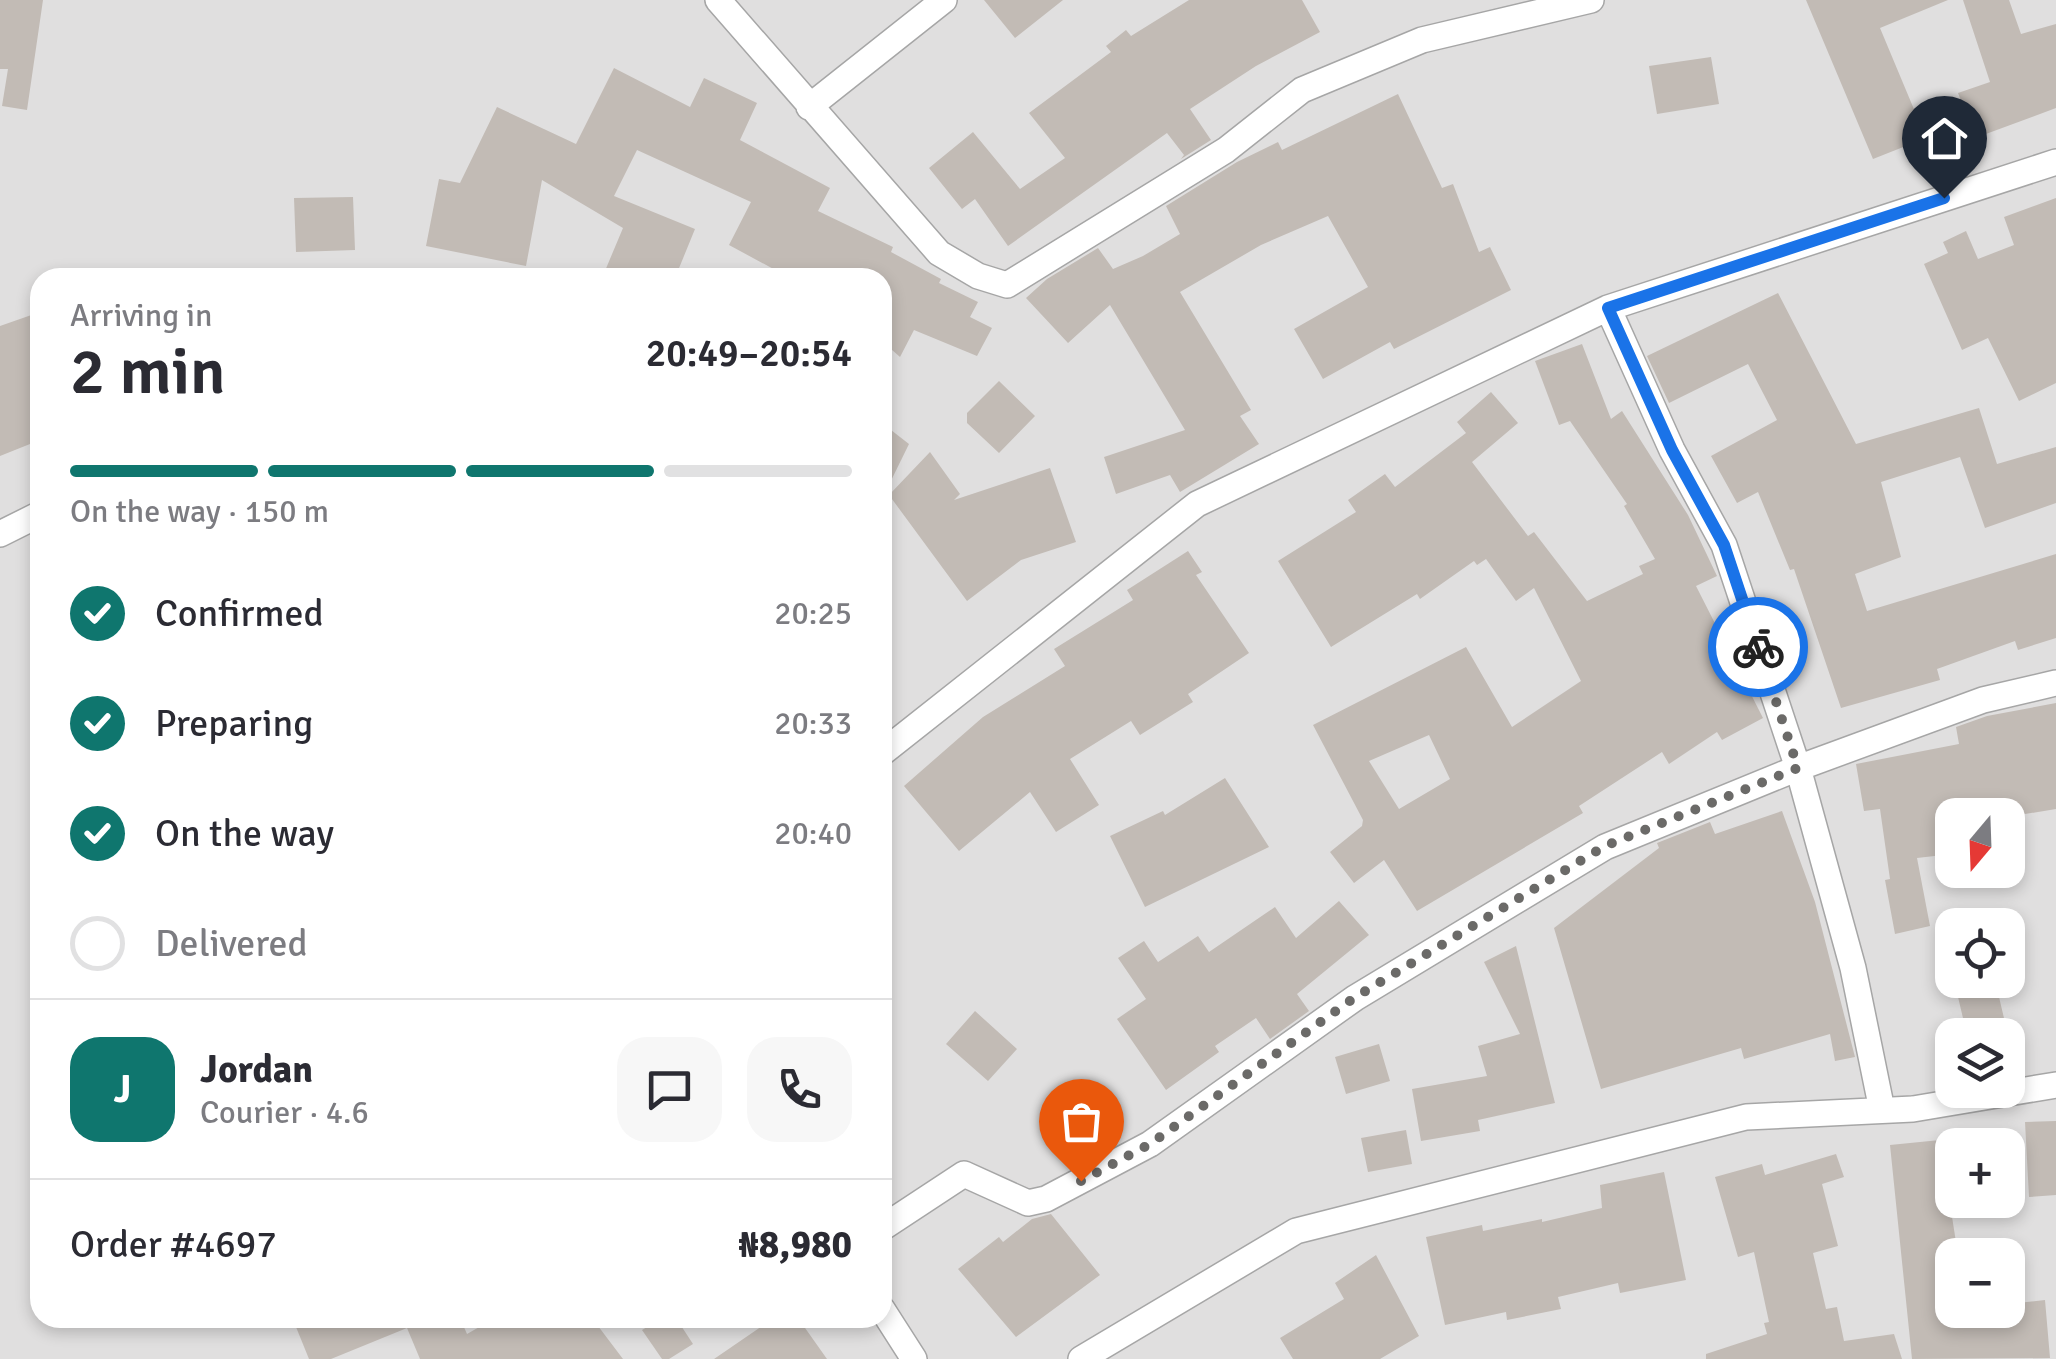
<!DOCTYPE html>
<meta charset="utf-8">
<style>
:root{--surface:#fff;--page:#f7f7f7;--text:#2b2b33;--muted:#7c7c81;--line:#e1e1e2;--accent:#0f766e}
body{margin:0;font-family:Signika,sans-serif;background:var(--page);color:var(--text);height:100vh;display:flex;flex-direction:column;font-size:38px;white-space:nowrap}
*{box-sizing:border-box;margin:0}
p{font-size:32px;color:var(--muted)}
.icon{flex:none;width:55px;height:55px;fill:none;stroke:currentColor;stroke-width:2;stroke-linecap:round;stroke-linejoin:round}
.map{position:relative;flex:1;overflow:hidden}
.details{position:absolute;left:30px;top:268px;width:862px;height:1060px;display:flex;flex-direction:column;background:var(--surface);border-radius:30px;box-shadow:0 5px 15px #0003}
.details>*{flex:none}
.needle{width:65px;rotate:199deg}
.buttons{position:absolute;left:1935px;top:798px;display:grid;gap:20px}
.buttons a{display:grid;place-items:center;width:90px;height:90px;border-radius:20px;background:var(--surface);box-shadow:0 5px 15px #0003;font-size:50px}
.pin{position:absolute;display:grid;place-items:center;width:85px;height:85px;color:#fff;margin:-102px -42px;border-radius:50% 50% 50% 0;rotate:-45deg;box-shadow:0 0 10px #0007}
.pin .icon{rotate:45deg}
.courier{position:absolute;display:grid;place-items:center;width:100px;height:100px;margin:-50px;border:8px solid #1a73e8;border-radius:50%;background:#fff;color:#222;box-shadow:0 2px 12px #0007}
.headline em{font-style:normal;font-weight:600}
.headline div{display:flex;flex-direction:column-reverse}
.headline{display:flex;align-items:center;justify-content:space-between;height:170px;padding:0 40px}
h1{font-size:65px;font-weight:600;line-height:75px}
.bar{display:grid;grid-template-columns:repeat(4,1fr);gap:15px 10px;align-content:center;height:120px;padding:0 40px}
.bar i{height:12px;border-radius:8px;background:var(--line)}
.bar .active{background:var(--accent)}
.bar p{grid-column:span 4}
.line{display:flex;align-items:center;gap:25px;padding:0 40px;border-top:2px solid var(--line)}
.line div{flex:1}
.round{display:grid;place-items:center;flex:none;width:105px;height:105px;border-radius:30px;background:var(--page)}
ol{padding:0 40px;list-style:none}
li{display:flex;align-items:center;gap:30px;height:110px}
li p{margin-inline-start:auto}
li .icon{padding:10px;border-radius:50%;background:var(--accent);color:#fff;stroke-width:4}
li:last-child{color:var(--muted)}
li i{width:55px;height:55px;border:5px solid var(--line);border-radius:50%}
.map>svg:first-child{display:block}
</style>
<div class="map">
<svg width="2056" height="1359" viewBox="0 0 2056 1359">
<rect width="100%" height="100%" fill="#f2efe9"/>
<!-- residential -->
<path fill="#e0dfdf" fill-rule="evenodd" d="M0 0H2056V1359H0ZM40 278H882V1318H40ZM1952 815H2008V870H1952ZM1952 925H2008V980H1952ZM1952 1035H2008V1090H1952ZM1952 1145H2008V1200H1952ZM1952 1255H2008V1310H1952Z"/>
<!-- building -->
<path fill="#c2bbb5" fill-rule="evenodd" d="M0 0H43L27 110 2 106 8 69H0Z
M984 0H1063L1015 38Z
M1189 0H1302L1320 32 1256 66 1190 109 1211 140 1181 159 1184 155 1167 133 1008 246 975 199 962 209 929 168 973 132 1020 189 1065 158 1029 113 1111 52 1106 46 1126 30 1131 36Z
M1806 0H1948L1880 28 1926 138 1873 159Z
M1963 0H2009L2021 34 2056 24V108L1975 138 1958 93 1990 82Z
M1711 57 1719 104 1657 114 1649 66Z
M614 68 690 107 704 78 757 103 740 140 830 188 818 211 893 247 891 252 941 279 939 283 978 302 970 317 992 328 977 356 914 330 900 357 882 341V278H790L729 245 751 202 637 150 614 196 695 229 675 278H602L623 228 542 180 526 266 426 246 439 179 460 183 497 107 576 144Z
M1398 94 1442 188 1453 184 1479 252 1490 247 1511 290 1394 349 1390 342 1323 379 1294 329 1368 287 1328 216 1261 245 1180 292 1251 410 1240 416 1259 444 1180 492 1170 475 1116 494 1104 457 1185 430 1110 305 1068 343 1026 298 1047 279 1098 248 1113 269 1143 256 1180 234 1166 206 1237 162 1278 142 1282 150Z
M353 197 355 250 296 252 294 198Z
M2056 198V383L2019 401 1988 338 1962 350 1924 264 1948 253 1943 242 1966 231 1978 259 2014 245 2004 217Z
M1778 293 1856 444 1979 408 1997 464 2056 447V503L1985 528 1960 457 1881 482 1901 557 1855 574 1867 611 2056 554V638L2018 650 2015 641 1937 669 1940 680 1841 708 1794 569 1790 570 1758 492 1737 503 1711 456 1777 420 1748 364 1669 403 1647 356Z
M40 312V440L0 456V326Z
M1582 344 1611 419 1622 411 1688 515 1717 576 1696 586 1763 718 1722 740 1717 732 1669 764 1662 752 1579 806 1583 813 1417 911 1384 860 1354 883 1330 852 1362 826 1363 820 1313 725 1466 647 1512 727 1581 681 1534 588 1516 601 1486 559 1477 565 1474 561 1420 599 1417 594 1331 647 1278 561 1356 512 1348 500 1385 474 1395 487 1466 433 1457 422 1491 392 1518 423 1472 462 1528 536 1534 532 1587 601 1643 574 1639 566 1655 559 1624 506 1627 504 1570 421 1559 425 1535 361ZM1429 735 1450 779 1399 809 1369 761Z
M999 381 1035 416 999 453 967 423V413Z
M882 423 909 444 882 499Z
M930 452 960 494 954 500 1050 468 1076 542 1021 560 967 601 889 495Z
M1188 551 1202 572 1196 575 1249 653 1188 694 1193 702 1140 735 1131 721 1070 759 1099 805 1056 832 1030 792 959 851 904 786 983 717 1065 666 1054 649 1133 600 1127 590Z
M2056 703V809L2019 815H1952V854L1917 858 1930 926 1895 934 1885 880 1890 879 1880 809 1864 811 1856 764 1959 744 1956 727 1987 716Z
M1225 778 1269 847 1145 907 1110 836 1163 811 1165 815Z
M1782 811 1815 902 1855 1057 1835 1061 1830 1034 1744 1059 1741 1048 1601 1089 1554 928 1659 848 1657 843 1710 822 1715 834Z
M1339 901 1369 935 1297 994 1309 1011 1270 1039 1256 1018 1215 1046 1219 1052 1166 1090 1117 1019 1146 999 1118 958 1144 941 1158 962 1198 936 1209 952 1275 907 1296 938Z
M1516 946 1555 1103 1478 1120 1480 1131 1421 1141 1412 1089 1487 1076 1478 1046 1520 1034 1484 962Z
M1954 980H1995L2008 1035H1967Z
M975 1011 1017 1049 988 1081 946 1044Z
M1379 1044 1390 1081 1346 1094 1335 1057Z
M2056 1121V1195L2029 1197 2025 1122Z
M1406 1130 1412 1164 1368 1172 1361 1138Z
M1940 1140 1958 1255H1952V1310H2008V1304L2045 1300 2050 1358 1912 1359 1890 1145Z
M1836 1154 1844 1177 1822 1184 1838 1246 1813 1253 1826 1309 1837 1307 1844 1341 1894 1334 1902 1359H1706V1354L1767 1334 1764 1323 1769 1322 1754 1252 1738 1257 1715 1177 1762 1164 1765 1175Z
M1664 1172 1686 1280 1620 1293 1618 1283 1558 1297 1561 1309 1507 1320 1506 1312 1445 1325 1426 1237 1482 1225 1483 1231 1542 1219V1222L1602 1208 1600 1185Z
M1051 1214 1100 1275 1016 1337 958 1269 999 1237 1003 1242 1032 1219Z
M1376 1255 1419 1336 1380 1359H1293L1280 1338 1344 1299 1335 1283Z
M318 1318H460L467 1334 495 1318H592L623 1359H420L407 1328 331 1359H309L296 1327Z
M662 1318H676L693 1344 669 1359H662L642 1330Z
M774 1318H798L827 1359H714Z"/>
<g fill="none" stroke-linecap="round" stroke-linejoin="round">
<!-- street casing -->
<g stroke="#a6a6a6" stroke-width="28">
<path id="street" d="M718 0 939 253 978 276 1007 285 1226 150 1302 90 1422 40 1591 0
M809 107 944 0
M1608 308 1672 450 1724 545 1798 768 1853 968 1882 1110
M0 534 40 514
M882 753 1197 504 1608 308 2056 162
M882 1228 964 1174 1028 1203 1046 1199 1150 1144 1355 998 1605 847 1798 768 1983 700 2056 683
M882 1309 914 1359
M1081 1359 1296 1231 1746 1117 1913 1109 2056 1085"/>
</g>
<!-- street -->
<use href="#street" stroke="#fff" stroke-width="25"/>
</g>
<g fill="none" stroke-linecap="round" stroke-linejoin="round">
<!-- done -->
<path stroke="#6b6a68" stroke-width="10" stroke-dasharray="0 18" d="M1081 1181 1150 1144 1354 998 1605 846 1798 768 1758 647"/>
<!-- route -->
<path stroke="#1a73e8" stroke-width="12" d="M1758 647 1724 545 1672 450 1608 308 1944 198"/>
</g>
</svg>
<div class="buttons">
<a><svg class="needle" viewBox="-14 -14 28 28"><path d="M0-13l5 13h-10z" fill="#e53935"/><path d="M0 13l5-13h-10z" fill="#7c7c81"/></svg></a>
<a><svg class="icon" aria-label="locate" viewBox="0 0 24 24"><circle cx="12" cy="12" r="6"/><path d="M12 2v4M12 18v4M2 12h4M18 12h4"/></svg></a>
<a><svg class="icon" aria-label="layers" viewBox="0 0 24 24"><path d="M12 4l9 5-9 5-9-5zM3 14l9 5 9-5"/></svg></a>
<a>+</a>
<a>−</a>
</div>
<div class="pin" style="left:1081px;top:1181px;background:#ea580c"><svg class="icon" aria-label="bag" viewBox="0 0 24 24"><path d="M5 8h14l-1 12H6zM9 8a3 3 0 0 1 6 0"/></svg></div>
<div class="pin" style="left:1944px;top:198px;background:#1f2937"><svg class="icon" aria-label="home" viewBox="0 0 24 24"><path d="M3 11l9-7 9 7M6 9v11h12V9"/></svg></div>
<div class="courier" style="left:1758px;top:647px"><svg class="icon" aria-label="bike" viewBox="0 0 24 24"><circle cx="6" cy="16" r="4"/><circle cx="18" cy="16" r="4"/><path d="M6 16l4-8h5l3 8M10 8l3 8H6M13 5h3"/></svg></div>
<section class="details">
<div class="headline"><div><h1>2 min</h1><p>Arriving in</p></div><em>20:49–20:54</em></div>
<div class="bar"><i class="active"></i><i class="active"></i><i class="active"></i><i></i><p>On the way · 150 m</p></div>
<ol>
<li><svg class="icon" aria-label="check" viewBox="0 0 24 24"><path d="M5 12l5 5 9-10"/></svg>Confirmed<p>20:25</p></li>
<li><svg class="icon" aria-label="check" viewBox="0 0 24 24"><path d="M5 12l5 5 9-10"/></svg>Preparing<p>20:33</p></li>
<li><svg class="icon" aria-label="check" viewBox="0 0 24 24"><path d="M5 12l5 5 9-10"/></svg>On the way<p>20:40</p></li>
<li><i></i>Delivered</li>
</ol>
<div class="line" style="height:180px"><b class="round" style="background:var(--accent);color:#fff">J</b><div><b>Jordan</b><p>Courier · 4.6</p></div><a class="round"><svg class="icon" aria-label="chat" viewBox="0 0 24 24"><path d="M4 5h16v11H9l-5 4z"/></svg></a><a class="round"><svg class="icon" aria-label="phone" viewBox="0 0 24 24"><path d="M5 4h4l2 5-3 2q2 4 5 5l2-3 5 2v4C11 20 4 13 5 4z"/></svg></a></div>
<div class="line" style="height:130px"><div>Order #4697</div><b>₦8,980</b></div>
</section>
</div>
